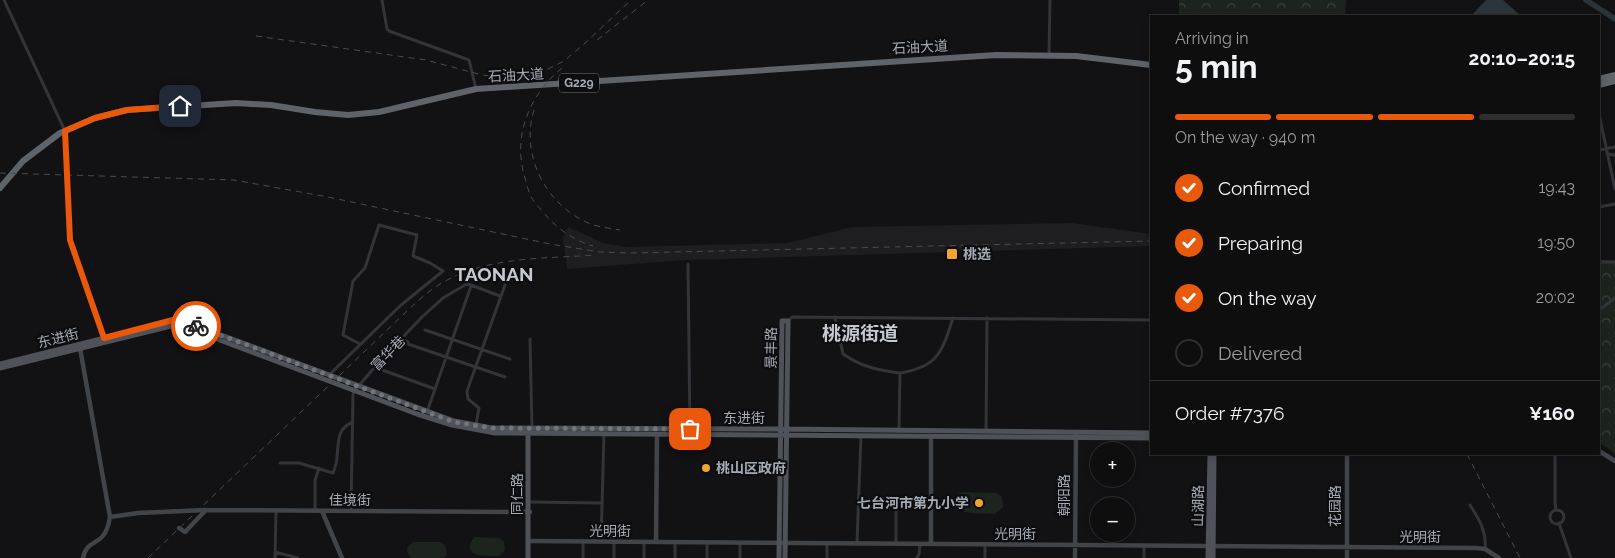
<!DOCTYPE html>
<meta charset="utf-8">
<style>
:root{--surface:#0e0e0f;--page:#1c1c1d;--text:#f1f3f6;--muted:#9b9c9e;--line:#2e2e2f;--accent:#ea580c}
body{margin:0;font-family:Raleway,"Noto Sans SC",sans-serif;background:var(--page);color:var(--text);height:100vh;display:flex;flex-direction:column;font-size:19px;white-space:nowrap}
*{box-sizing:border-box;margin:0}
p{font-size:16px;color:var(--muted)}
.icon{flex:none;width:28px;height:28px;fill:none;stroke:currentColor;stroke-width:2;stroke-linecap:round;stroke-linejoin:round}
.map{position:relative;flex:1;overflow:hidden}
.drawer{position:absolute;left:1150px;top:15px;width:450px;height:440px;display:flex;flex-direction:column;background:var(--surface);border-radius:0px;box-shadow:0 2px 8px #0003,0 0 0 1px var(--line)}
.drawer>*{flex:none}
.controls{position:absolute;left:1090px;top:442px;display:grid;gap:10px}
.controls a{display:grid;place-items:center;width:45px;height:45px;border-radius:50%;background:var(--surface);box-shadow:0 2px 8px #0003,0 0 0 1px var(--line);font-size:25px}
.pin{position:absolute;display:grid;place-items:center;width:42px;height:42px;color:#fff;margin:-21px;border-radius:10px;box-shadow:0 2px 8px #0006}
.courier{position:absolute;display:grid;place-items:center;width:50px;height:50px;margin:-25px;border:4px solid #ea580c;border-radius:50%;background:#fff;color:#222;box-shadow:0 1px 6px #0007}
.summary em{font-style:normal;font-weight:700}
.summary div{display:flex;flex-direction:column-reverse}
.summary{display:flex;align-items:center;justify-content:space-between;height:85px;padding:0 25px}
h1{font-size:32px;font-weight:700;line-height:38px}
.bar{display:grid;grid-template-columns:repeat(4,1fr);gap:8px 5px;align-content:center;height:60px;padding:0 25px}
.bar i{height:6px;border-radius:4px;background:var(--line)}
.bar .selected{background:var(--accent)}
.bar p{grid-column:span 4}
.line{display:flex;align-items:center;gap:12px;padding:0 25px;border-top:1px solid var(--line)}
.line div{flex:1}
ol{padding:0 25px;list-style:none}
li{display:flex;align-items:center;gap:15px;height:55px}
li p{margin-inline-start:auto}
li .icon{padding:5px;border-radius:50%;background:var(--accent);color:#fff;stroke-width:4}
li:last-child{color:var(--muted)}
li i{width:28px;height:28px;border:2px solid var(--line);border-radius:50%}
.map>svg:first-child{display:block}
</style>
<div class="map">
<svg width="1615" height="558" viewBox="0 0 1615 558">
<defs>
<pattern id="park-crowns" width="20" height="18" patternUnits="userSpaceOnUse" patternTransform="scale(1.25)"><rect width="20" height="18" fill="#1d241d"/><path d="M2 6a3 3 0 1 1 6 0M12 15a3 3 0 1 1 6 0" fill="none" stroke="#3b413b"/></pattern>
</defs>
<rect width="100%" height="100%" fill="#121214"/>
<!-- built -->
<path fill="#1e1e21" d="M1072 223 1151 234V246L686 260 567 269 563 237 568 227 603 243 626 247 788 243 852 227Z"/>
<!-- park -->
<path fill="url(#park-crowns)" d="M1179 0H1346L1345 16H1179Z
M1599 260 1615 261V454L1608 448 1599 443Z"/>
<!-- garden -->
<path fill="#1d241d" d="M962 492 997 493 1002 497 1003 507 995 514C985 513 951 516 954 501 954 496 958 494 962 492Z
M475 537 499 538 504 541 505 550 499 556C491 556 472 558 470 548 469 543 472 540 475 537Z
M413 542H440L445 545 447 554 444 558H411L408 554 407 548Z"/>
<!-- water -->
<path fill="#2b3439" d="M1486 0H1503L1521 16H1471Z"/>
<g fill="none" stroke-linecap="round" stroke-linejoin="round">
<!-- river -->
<path stroke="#2b3439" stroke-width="5.5" d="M1586 0 1615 19"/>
<!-- street -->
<path stroke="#333439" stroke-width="3" d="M4 0 65 131 67 200 70 225V240L104 338
M382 0 387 29 389 31 469 60 476 89
M1049 55 1050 0
M1599 114 1615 189
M1599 150 1615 147
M1607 154 1615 155
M1599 207 1615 204
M1599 262H1615
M688 264 690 431
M1599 310 1615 298
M835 317 843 354C862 367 877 370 900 373
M788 321 792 317 1151 320
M425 330 510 359
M402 339 408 342V344L505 377
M530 339 532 429
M374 367 435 389
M329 375 401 305 443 271 430 263 413 256 417 235 379 225 365 268 353 281 343 335 360 344
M427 412 471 286
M476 425 479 408 468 399 467 391 505 285
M899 430 900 373C938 367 942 352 953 318
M986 431 987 318
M1555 454V503L1556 510
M280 463H299L333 473C335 468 337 462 337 457 339 442 336 429 353 422
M530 502 602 503
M1470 505C1479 519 1487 532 1485 549
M1550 517a7 7 0 1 1 14 0a7 7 0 1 1-14 0Z
M315 511V480L319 468
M351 511 353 394 355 390 380 361 423 316 443 298 465 285 468 284 500 296
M1559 523 1571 558
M583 542V558
M601 542 604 434
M644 542V558
M857 543 861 435
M827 544V558
M896 544V505L931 506
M275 552 298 558
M275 558 276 511
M614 558V542
M675 558V542
M707 558V543
M740 558V543
M917 558 919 554 920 544
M985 558V545
M1144 558V546"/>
<!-- secondary -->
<path stroke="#414449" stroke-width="4.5" d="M80 348 110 517C109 523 107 532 102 537 94 545 86 543 83 558
M931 436V544
M1599 451 1615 461
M322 511 342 558
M110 517 138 513 206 510
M179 528 185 532 206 510 530 512
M528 541 1476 548 1485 549 1499 558
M656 542 657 434
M1075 558 1076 434
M1347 558V454"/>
<!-- primary -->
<path stroke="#4f5258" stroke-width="5" d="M0 364 173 321H183L454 421 492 428 781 429 1151 433
M0 368 171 326 182 327 193 330 417 414 452 425 495 433 1151 438
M528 558V432
M779 558 782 321H788L785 558
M1208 558 1210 454
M1213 558 1214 454"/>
<!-- highway -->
<path stroke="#5f636a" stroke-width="6" d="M1599 79 1615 75
M1599 85 1615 81
M0 188 23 161 60 133 95 118 127 110 236 103 271 105 315 112 348 115 379 112 476 89 996 55 1076 56 1151 65"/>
<!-- rail -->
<path stroke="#484b50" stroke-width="1" stroke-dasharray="6 5" stroke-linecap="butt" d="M256 36 426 60 482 75 515 79 540 73 564 61 583 45 631 0
M597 40 648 0
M562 68C529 95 512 137 525 178 527 184 528 191 531 197 534 202 539 207 543 212 555 227 574 241 593 246
M534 110C520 154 545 203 586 222 596 227 609 228 620 230
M0 173 234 180 328 197 550 244 600 252 630 253 1151 241
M1467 454 1520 558
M148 558 407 311C417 302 428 291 440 284 487 256 542 259 595 255"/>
</g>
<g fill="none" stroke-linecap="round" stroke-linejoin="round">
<!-- done -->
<path stroke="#71757c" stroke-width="5" stroke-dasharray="0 9" d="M196 326 454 422 492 428 690 429"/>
<!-- route -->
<path stroke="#ea580c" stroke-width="6" d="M180 106 127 110 95 118 65 131 70 240 104 338 173 320 183 322 196 326"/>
</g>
<!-- markers -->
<g fill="#f1a52d" stroke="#0d0d0f" stroke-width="2">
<rect x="946" y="248" width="12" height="12" rx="2.5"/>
<circle cx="706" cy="468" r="5"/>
<circle cx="979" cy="503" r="5"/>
</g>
<g text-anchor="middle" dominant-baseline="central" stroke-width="4.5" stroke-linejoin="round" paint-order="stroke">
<!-- shield labels -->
<rect fill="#0d0d0f" stroke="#777b82" stroke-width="1" x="559" y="73.5" width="40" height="19" rx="4"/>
<g font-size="12" font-weight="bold" fill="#a4aab4">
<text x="579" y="83">G229</text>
</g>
<!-- street labels -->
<g font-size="14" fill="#a4aab4" stroke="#0d0d0f">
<text transform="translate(920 47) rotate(-3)">石油大道</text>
<text transform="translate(516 75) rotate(-3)">石油大道</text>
<text transform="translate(58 338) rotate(-14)">东进街</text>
<text transform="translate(771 348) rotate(-89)">景丰路</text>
<text transform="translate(388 353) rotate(-46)">富华巷</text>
<text x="744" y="418">东进街</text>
<text transform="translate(517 494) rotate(-90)">同仁路</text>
<text transform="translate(1064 495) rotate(-90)">朝阳路</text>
<text x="350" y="500">佳境街</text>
<text transform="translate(1198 506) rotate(-89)">山湖路</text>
<text transform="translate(1335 506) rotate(-90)">花园路</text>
<text x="610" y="531">光明街</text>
<text x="1015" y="534">光明街</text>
<text x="1420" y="537">光明街</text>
</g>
<!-- poi labels -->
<g font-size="14" font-weight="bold" fill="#a4aab4" stroke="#0d0d0f" text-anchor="start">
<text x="963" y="254">桃选</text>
<text x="716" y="468">桃山区政府</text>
<text x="969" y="503" text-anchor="end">七台河市第九小学</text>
</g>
<!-- district labels -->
<g font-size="19" font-weight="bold" fill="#c5c8d0" stroke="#0d0d0f">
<text x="494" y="274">TAONAN</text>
<text x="860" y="333">桃源街道</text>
</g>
</g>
</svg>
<div class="controls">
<a>+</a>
<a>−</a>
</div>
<div class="pin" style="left:690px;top:429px;background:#ea580c"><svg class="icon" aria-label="bag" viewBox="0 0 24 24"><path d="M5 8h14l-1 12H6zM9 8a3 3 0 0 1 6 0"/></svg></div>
<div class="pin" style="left:180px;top:106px;background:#1f2937"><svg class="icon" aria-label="home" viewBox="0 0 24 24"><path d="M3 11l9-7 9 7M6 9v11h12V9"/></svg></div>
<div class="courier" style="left:196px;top:326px"><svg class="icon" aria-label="bike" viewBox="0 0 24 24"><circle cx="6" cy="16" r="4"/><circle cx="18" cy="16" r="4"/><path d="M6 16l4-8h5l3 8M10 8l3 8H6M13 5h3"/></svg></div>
<section class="drawer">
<div class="summary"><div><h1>5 min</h1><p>Arriving in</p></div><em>20:10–20:15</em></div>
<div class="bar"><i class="selected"></i><i class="selected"></i><i class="selected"></i><i></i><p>On the way · 940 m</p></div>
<ol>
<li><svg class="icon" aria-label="check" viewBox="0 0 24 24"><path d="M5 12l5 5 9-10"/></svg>Confirmed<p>19:43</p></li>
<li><svg class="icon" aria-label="check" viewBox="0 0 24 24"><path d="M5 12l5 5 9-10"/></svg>Preparing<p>19:50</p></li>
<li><svg class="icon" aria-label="check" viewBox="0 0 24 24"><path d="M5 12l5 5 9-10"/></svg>On the way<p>20:02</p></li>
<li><i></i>Delivered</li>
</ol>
<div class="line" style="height:65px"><div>Order #7376</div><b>¥160</b></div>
</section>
</div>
